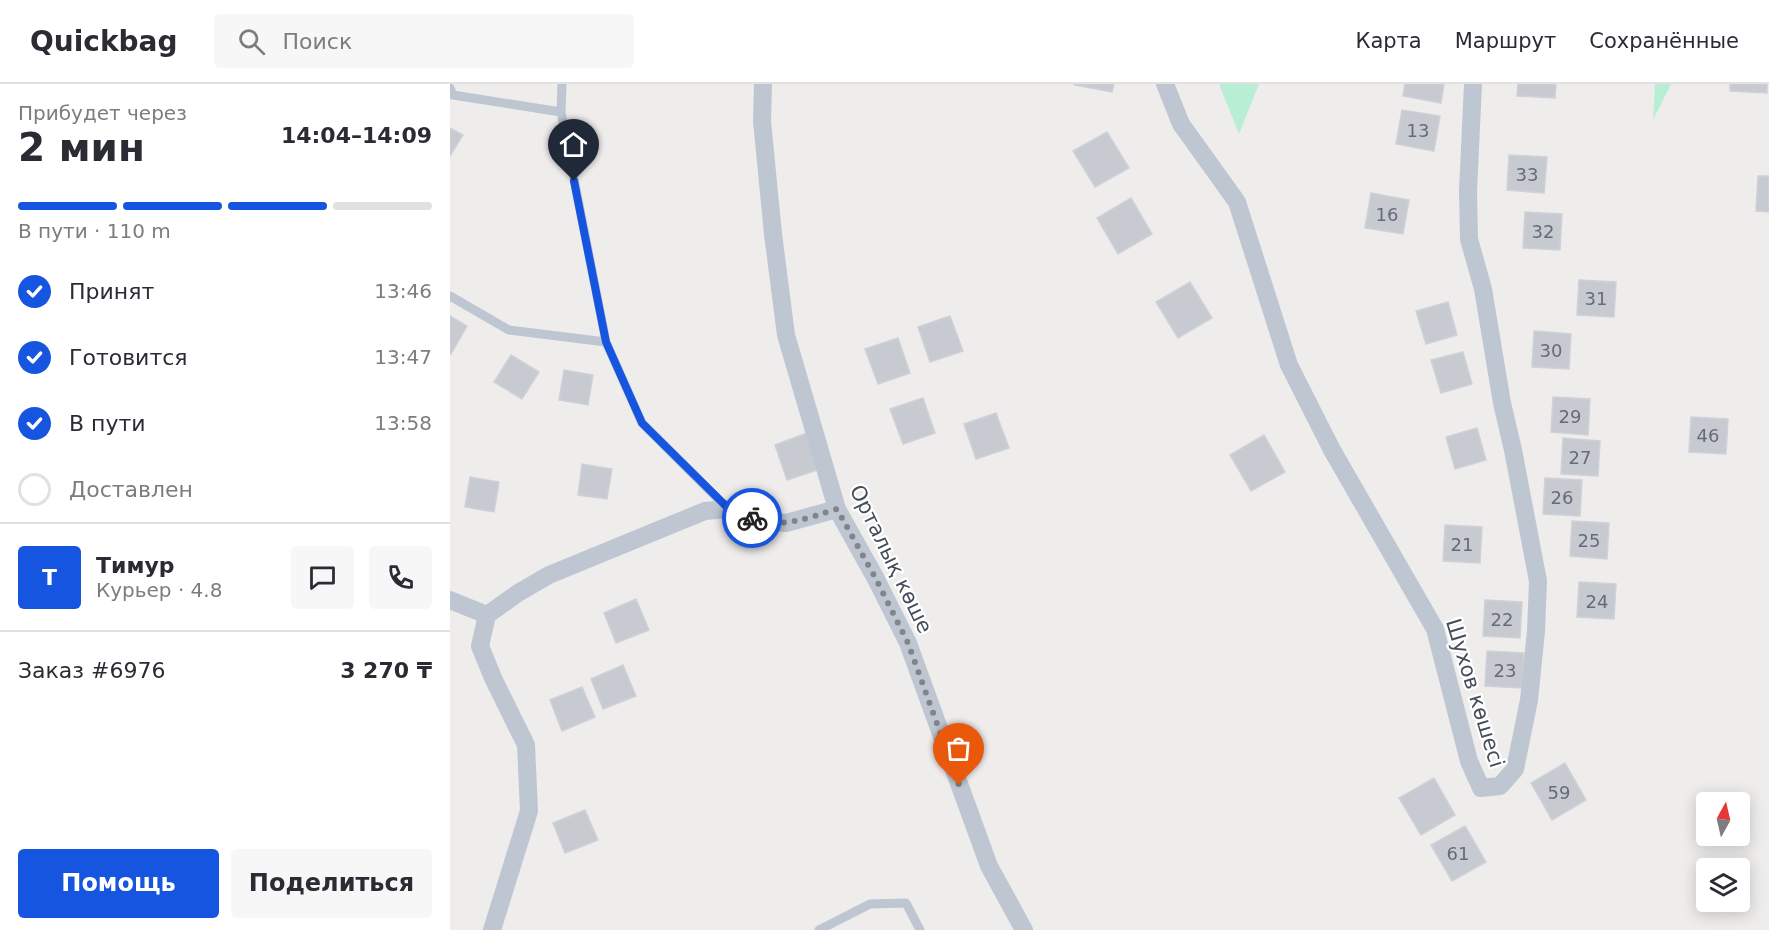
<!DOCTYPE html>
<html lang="ru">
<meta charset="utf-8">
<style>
:root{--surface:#fff;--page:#f7f7f7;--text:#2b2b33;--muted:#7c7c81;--line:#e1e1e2;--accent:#1555df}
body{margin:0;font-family:"DejaVu Sans",sans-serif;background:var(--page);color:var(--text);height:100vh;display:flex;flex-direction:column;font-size:22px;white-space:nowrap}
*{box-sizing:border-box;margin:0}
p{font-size:20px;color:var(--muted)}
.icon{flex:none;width:33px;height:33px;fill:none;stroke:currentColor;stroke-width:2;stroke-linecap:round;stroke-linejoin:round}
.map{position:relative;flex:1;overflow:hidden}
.side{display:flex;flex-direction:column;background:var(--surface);width:450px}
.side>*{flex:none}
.needle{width:39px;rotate:8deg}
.tools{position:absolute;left:1246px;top:708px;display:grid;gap:12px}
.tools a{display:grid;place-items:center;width:54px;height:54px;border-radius:6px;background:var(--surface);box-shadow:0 3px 15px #0003;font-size:30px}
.pin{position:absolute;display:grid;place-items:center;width:51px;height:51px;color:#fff;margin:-62px -26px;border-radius:50% 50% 50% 0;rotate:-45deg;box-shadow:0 0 6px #0007}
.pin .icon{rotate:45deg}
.courier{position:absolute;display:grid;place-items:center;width:60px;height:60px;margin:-30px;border:4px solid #1555df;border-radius:50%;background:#fff;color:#222;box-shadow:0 2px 8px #0007}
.headline em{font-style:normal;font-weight:700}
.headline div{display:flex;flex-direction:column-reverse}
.headline{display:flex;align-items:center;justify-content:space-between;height:102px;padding:0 18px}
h1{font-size:39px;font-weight:700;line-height:45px}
.bar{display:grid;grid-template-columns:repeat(4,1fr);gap:9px 6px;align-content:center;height:72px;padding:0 18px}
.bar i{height:8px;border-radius:4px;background:var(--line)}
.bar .on{background:var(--accent)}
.bar p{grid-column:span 4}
.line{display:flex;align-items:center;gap:15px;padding:0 18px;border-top:2px solid var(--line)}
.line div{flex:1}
.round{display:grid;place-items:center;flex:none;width:63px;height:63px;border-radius:6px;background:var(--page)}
ol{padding:0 18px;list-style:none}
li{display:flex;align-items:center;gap:18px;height:66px}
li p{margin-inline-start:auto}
li .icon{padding:6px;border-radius:50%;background:var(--accent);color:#fff;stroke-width:4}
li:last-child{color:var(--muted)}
li i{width:33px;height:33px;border:3px solid var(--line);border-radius:50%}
.primary-button{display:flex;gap:12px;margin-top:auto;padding:12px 18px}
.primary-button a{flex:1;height:69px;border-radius:6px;background:var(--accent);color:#fff;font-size:24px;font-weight:700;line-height:69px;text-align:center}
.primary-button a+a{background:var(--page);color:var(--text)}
header{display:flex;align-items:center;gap:36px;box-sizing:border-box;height:84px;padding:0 30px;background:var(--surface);border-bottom:2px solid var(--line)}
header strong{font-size:28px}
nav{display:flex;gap:33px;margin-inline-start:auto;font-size:21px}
.search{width:420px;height:54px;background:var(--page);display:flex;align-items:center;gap:15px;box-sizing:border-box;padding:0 21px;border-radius:6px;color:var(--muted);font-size:22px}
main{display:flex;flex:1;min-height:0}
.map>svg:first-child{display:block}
</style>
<header>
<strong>Quickbag</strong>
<div class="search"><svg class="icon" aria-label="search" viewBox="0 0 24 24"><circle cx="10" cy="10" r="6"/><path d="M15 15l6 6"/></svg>Поиск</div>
<nav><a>Карта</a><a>Маршрут</a><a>Сохранённые</a></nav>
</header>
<main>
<section class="side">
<div class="headline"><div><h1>2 мин</h1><p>Прибудет через</p></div><em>14:04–14:09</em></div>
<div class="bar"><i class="on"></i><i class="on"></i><i class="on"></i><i></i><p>В пути · 110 m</p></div>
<ol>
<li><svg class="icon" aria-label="check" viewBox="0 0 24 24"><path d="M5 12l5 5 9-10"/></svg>Принят<p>13:46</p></li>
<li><svg class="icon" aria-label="check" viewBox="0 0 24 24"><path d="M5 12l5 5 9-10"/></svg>Готовится<p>13:47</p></li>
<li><svg class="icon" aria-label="check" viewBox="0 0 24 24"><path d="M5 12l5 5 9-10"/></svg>В пути<p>13:58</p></li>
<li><i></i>Доставлен</li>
</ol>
<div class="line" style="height:108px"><b class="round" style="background:var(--accent);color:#fff">Т</b><div><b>Тимур</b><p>Курьер · 4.8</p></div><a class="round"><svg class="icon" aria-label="chat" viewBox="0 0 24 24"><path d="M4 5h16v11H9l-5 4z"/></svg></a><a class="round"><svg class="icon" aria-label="phone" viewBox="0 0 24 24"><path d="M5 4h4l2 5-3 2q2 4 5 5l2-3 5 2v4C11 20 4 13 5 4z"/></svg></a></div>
<div class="line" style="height:78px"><div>Заказ #6976</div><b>3 270 ₸</b></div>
<div class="primary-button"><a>Помощь</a><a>Поделиться</a></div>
</section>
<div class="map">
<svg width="1319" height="846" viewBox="0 0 1319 846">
<rect width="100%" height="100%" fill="#efecec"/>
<!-- green -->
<path fill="#b8efd4" d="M769 0H809L789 50Z
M1205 0H1221L1203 36Z"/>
<!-- building -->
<path fill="#c8cad2" stroke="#cfd1d8" stroke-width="1.5" d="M624 0H664L662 8 624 1Z
M955 0H994L991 19 953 12Z
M1068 0H1106L1105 14 1067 12Z
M1280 0H1317V9L1280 7Z
M952 26 990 32 984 67 946 60Z
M0 44 13 51 0 72Z
M657 48 679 84 645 103 623 67Z
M1059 71 1097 73 1094 109 1057 106Z
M1308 92H1319V128L1306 127Z
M921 109 959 116 953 150 915 144Z
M681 114 702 150 668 170 647 134Z
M1075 128 1112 130 1110 166 1073 164Z
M1129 196 1166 198 1164 233 1127 231Z
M740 198 762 234 728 254 706 218Z
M998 218 1007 251 976 260 966 227Z
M0 232 17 242 1 270 0 269Z
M500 232 513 267 480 278 468 243Z
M1084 247 1121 250 1119 285 1082 283Z
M448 254 460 289 428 300 415 265Z
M1013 268 1022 300 991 309 981 276Z
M61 271 89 288 72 315 44 298Z
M114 286 143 291 138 321 109 316Z
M1103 313 1140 315 1138 351 1101 348Z
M473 314 485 349 453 360 440 325Z
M546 329 559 364 526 375 514 340Z
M1241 333 1278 335 1276 370 1239 368Z
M1027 344 1036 376 1005 385 996 353Z
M357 349 370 385 337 396 325 361Z
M814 351 835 388 801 407 780 371Z
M1113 354 1150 357 1148 392 1111 390Z
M132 380 162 385 157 415 128 411Z
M20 393 49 398 44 428 15 423Z
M1095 394 1132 396 1130 432 1093 430Z
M1122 437 1159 439 1157 475 1120 472Z
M995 441 1032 443 1030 479 993 477Z
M1129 498 1166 500 1164 535 1127 533Z
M186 515 199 546 166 559 154 529Z
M1035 516 1072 518 1070 554 1033 552Z
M1037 567 1074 569 1072 604 1035 602Z
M173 581 186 612 153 625 141 595Z
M132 603 145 633 112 647 100 616Z
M1115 679 1136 716 1102 736 1081 699Z
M984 694 1005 731 971 751 949 714Z
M135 726 148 756 115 769 103 739Z
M1015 742 1036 778 1002 797 981 761Z"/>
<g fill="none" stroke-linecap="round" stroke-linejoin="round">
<!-- lane -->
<path stroke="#bec6d2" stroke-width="9" d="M112 0 111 28 156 258 192 339 277 424
M0 4 3 11 111 28
M0 212 59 246 156 258
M369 846 420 820 456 819 470 846"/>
<!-- street -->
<path stroke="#bec6d2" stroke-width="18" d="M313 0 312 37 323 150 336 251 387 425 426 495 458 559 539 782 574 846
M715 0 731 40 787 118 839 281 882 366 985 545 1019 677 1031 704 1050 702 1065 685 1079 616 1086 547 1088 497 1063 366 1052 319 1033 205 1019 155 1018 107 1023 0
M0 516 37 531
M42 846 79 727 76 661 43 594 30 562 37 531 68 509 99 491 255 427 279 425 313 438 336 439 387 425"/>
</g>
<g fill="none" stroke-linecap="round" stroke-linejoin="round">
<!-- done -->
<path stroke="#80858c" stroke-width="6" stroke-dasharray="0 10.8" d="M302 434C333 445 357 434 387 425L426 495 458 559 509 701"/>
<!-- route -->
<path stroke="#1555df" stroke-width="8" d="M124 97 156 258 192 339 279 425 302 434"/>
</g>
<g text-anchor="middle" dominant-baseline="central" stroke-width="4.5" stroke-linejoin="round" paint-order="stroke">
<!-- number labels -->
<g font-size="18" fill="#656c77">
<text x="968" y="46">13</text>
<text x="1077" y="90">33</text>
<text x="937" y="130">16</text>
<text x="1093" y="147">32</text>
<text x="1146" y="214">31</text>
<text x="1101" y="266">30</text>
<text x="1120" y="332">29</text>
<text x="1258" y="351">46</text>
<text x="1130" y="373">27</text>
<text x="1112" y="413">26</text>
<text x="1139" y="456">25</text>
<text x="1012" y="460">21</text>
<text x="1147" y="517">24</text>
<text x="1052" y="535">22</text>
<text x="1055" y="586">23</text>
<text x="1109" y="708">59</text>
<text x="1008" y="769">61</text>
</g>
<!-- street labels -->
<g font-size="21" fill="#444d59" stroke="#fff">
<text transform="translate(441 475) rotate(64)">Орталық көше</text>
<text transform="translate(1025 609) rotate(73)">Шухов көшесі</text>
</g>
</g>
</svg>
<div class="tools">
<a><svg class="needle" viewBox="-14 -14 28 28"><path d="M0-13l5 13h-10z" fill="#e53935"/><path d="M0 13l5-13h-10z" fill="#7c7c81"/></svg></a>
<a><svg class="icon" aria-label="layers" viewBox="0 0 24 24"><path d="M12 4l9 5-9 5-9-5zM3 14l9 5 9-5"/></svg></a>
</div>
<div class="pin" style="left:509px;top:701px;background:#ea580c"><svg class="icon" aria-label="bag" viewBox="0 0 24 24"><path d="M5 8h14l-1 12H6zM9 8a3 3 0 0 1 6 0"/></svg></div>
<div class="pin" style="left:124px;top:97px;background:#1f2937"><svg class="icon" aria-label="home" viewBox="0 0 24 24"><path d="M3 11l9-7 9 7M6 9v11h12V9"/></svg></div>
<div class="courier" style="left:302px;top:434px"><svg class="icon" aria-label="bike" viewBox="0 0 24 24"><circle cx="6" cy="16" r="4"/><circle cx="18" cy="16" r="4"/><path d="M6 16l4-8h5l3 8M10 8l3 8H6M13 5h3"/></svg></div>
</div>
</main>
